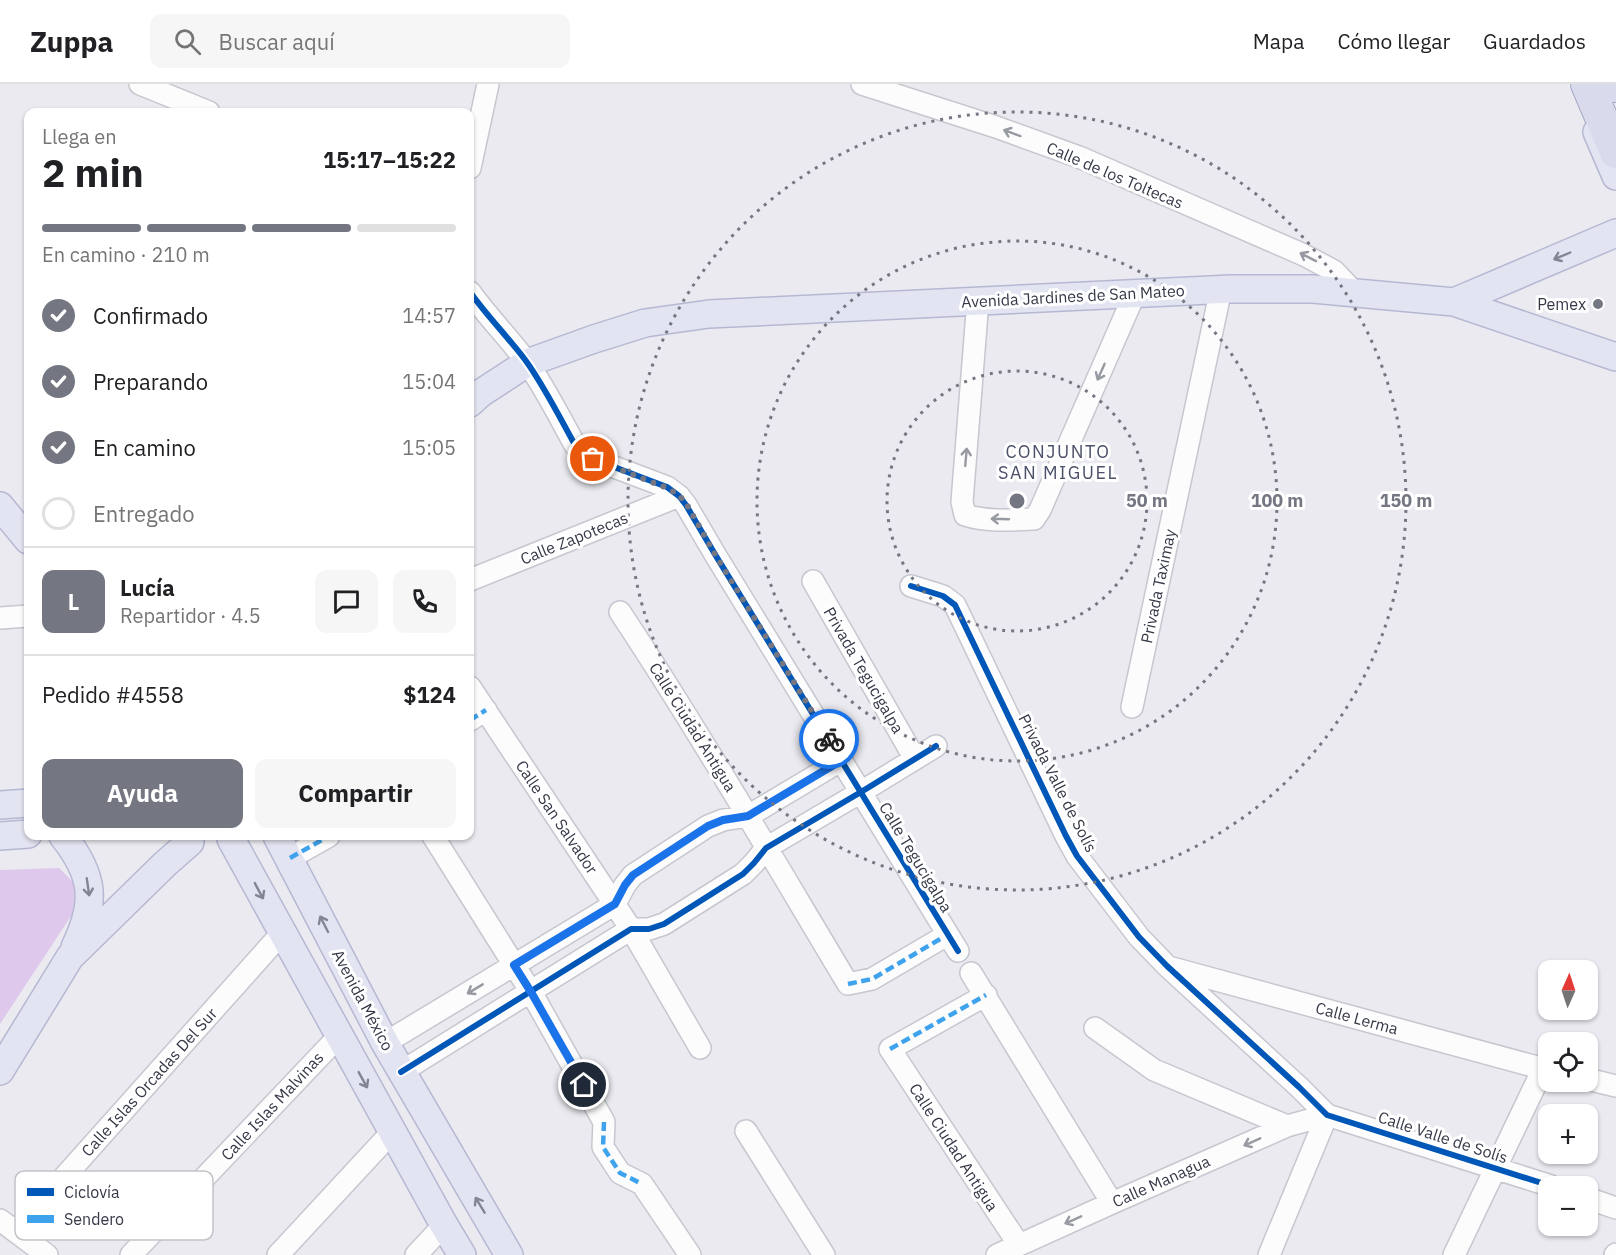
<!DOCTYPE html>
<html lang="es">
<meta charset="utf-8">
<style>
:root{--surface:#fff;--page:#f6f6f6;--text:#202124;--muted:#757577;--line:#e0e0e0;--accent:#747682}
body{margin:0;font-family:"IBM Plex Sans",sans-serif;background:var(--page);color:var(--text);height:100vh;display:flex;flex-direction:column;font-size:22px;white-space:nowrap}
*{box-sizing:border-box;margin:0}
p{font-size:20px;color:var(--muted)}
.icon{flex:none;width:33px;height:33px;fill:none;stroke:currentColor;stroke-width:2;stroke-linecap:round;stroke-linejoin:round}
.map{position:relative;flex:1;overflow:hidden}
.details{position:absolute;left:24px;top:24px;width:450px;height:732px;display:flex;flex-direction:column;background:var(--surface);border-radius:12px;box-shadow:0 2px 4px #0004}
.details>*{flex:none}
.needle{width:39px;rotate:3deg}
.fabs{position:absolute;left:1538px;top:876px;display:grid;gap:12px}
.fabs a{display:grid;place-items:center;width:60px;height:60px;border-radius:12px;background:var(--surface);box-shadow:0 2px 4px #0004;font-size:30px}
.pin{position:absolute;display:grid;place-items:center;width:51px;height:51px;color:#fff;margin:-26px;border:3px solid #fff;border-radius:50%;box-shadow:0 2px 6px #0007}
.courier{position:absolute;display:grid;place-items:center;width:60px;height:60px;margin:-30px;border:4px solid #1a73e8;border-radius:50%;background:#fff;color:#222;box-shadow:0 2px 8px #0007}
.overview em{font-style:normal;font-weight:700}
.overview div{display:flex;flex-direction:column-reverse}
.overview{display:flex;align-items:center;justify-content:space-between;height:102px;padding:0 18px}
h1{font-size:39px;font-weight:700;line-height:45px}
.bar{display:grid;grid-template-columns:repeat(4,1fr);gap:9px 6px;align-content:center;height:72px;padding:0 18px}
.bar i{height:8px;border-radius:4px;background:var(--line)}
.bar .selected{background:var(--accent)}
.bar p{grid-column:span 4}
.line{display:flex;align-items:center;gap:15px;padding:0 18px;border-top:2px solid var(--line)}
.line div{flex:1}
.round{display:grid;place-items:center;flex:none;width:63px;height:63px;border-radius:12px;background:var(--page)}
ol{padding:0 18px;list-style:none}
li{display:flex;align-items:center;gap:18px;height:66px}
li p{margin-inline-start:auto}
li .icon{padding:6px;border-radius:50%;background:var(--accent);color:#fff;stroke-width:4}
li:last-child{color:var(--muted)}
li i{width:33px;height:33px;border:3px solid var(--line);border-radius:50%}
.action{display:flex;gap:12px;margin-top:auto;padding:12px 18px}
.action a{flex:1;height:69px;border-radius:12px;background:var(--accent);color:#fff;font-size:24px;font-weight:700;line-height:69px;text-align:center}
.action a+a{background:var(--page);color:var(--text)}
header{display:flex;align-items:center;gap:36px;box-sizing:border-box;height:84px;padding:0 30px;background:var(--surface);border-bottom:2px solid var(--line)}
header strong{font-size:28px}
nav{display:flex;gap:33px;margin-inline-start:auto;font-size:21px}
.search{width:420px;height:54px;background:var(--page);display:flex;align-items:center;gap:15px;box-sizing:border-box;padding:0 21px;border-radius:12px;color:var(--muted);font-size:22px}
.map>svg:first-child{display:block}
</style>
<header>
<strong>Zuppa</strong>
<div class="search"><svg class="icon" aria-label="search" viewBox="0 0 24 24"><circle cx="10" cy="10" r="6"/><path d="M15 15l6 6"/></svg>Buscar aquí</div>
<nav><a>Mapa</a><a>Cómo llegar</a><a>Guardados</a></nav>
</header>
<div class="map">
<svg width="1616" height="1171" viewBox="0 0 1616 1171">
<rect width="100%" height="100%" fill="#eaeaf0"/>
<!-- green -->
<path fill="#dec8ec" d="M59 784 76 801 73 829 0 940V786Z"/>
<g fill="none" stroke-linecap="round" stroke-linejoin="round">
<!-- minor casing -->
<g stroke="#c6c7cf" stroke-width="24">
<path id="minor" d="M140 0 209 28
M862 0 996 43 1079 73 1304 171 1334 187 1354 208
M470 84 488 0
M470 208C487 232 508 253 526 277 544 302 560 334 575 361L583 369 593 375 667 403 679 412 686 421 716 472 958 867
M978 216 962 418 965 431C987 438 1012 436 1034 435L1040 426 1135 209
M470 496 679 412
M813 497 915 675
M911 502 943 512 955 521 1066 752 1077 772 1139 853 1167 882 1299 1003 1327 1031 1551 1102
M620 528C700 649 773 775 848 900L872 895 947 851
M0 534 28 532
M470 603 631 845 700 964
M1132 623 1221 205
M470 636 486 626
M433 752 531 908 604 1038 603 1063 620 1089 642 1100 690 1171
M290 774 329 752
M1172 884 1548 986
M971 889 1112 1119
M986 911 890 965 1019 1161
M1095 944 1154 986 1287 1042
M385 959 615 820 625 801 633 791 708 742 723 736 748 732 842 676
M401 988 631 845H649L664 840 743 790 754 779 766 764 861 708 936 662
M1587 995 1616 1002
M746 1047 824 1171
M1587 1114 1616 1124
M0 1136 47 1171
M16 1147 282 849
M131 1171 339 952
M278 1171 392 1048
M416 1171 444 1141
M997 1171 1112 1119 1287 1042 1327 1031
M1269 1171 1327 1031
M1454 1171 1543 985
M1615 1171 1616 1170"/>
</g>
<!-- major casing -->
<g stroke="#b6b8d3" stroke-width="30">
<path id="major" d="M1597 48 1616 92
M1454 218 1616 149
M470 319 481 309 527 279 594 255 645 239 709 230 1231 205H1313L1454 218 1616 273
M0 422 28 456
M0 721 28 719
M0 752 28 750
M63 752C94 791 97 818 75 863
M277 752 385 959 509 1171
M231 755 444 1141 462 1171
M0 987 70 873 165 780 190 758"/>
</g>
<!-- highway casing -->
<g stroke="#a4a9c8" stroke-width="34">
<path id="highway" d="M1587 0 1616 68
M1615 0 1616 2"/>
</g>
<!-- minor -->
<use href="#minor" stroke="#fcfcfd" stroke-width="21"/>
<!-- major -->
<use href="#major" stroke="#e3e4f1" stroke-width="27"/>
<!-- highway -->
<use href="#highway" stroke="#d9dbec" stroke-width="32"/>
<!-- quiet -->
<path stroke="#3ea3ec" stroke-width="4.5" stroke-dasharray="9 4.5" stroke-linecap="butt" d="M470 636 486 626
M290 774 329 752
M848 900 872 895 947 851
M890 965 986 911
M604 1038 603 1063 620 1089 642 1100"/>
<!-- cycleway casing -->
<g stroke="#fff" stroke-width="10">
<path id="cycleway" d="M470 208C487 232 508 253 526 277 544 302 560 334 575 361L583 369 593 375 667 403 679 412 686 421 716 472 958 867
M911 502 943 512 955 521 1066 752 1077 772 1139 853 1167 882 1299 1003 1327 1031 1551 1102
M401 988 631 845H649L664 840 743 790 754 779 766 764 861 708 936 662"/>
</g>
<!-- cycleway -->
<use href="#cycleway" stroke="#0057b8" stroke-width="6"/>
</g>
<!-- one-way arrows -->
<defs><path id="oneway-shaft" d="M-6 0H5M1.5-3L5.5 0L1.5 3" fill="none" stroke-width="1.6" stroke-linecap="round" stroke-linejoin="round" transform="scale(1.5)"/></defs>
<g stroke="#989aa2">
<use href="#oneway-shaft" transform="translate(1012 49) rotate(-160)"/>
<use href="#oneway-shaft" transform="translate(1308 173) rotate(-153)"/>
<use href="#oneway-shaft" transform="translate(1101 288) rotate(114)"/>
<use href="#oneway-shaft" transform="translate(966 373) rotate(-85)"/>
<use href="#oneway-shaft" transform="translate(1000 435) rotate(-178)"/>
<use href="#oneway-shaft" transform="translate(475 905) rotate(149)"/>
<use href="#oneway-shaft" transform="translate(1252 1058) rotate(156)"/>
<use href="#oneway-shaft" transform="translate(1073 1136) rotate(156)"/>
</g>
<g stroke="#838594">
<use href="#oneway-shaft" transform="translate(1562 172) rotate(157)"/>
<use href="#oneway-shaft" transform="translate(88 803) rotate(82)"/>
<use href="#oneway-shaft" transform="translate(259 807) rotate(62)"/>
<use href="#oneway-shaft" transform="translate(324 840) rotate(-117)"/>
<use href="#oneway-shaft" transform="translate(363 996) rotate(61)"/>
<use href="#oneway-shaft" transform="translate(480 1121) rotate(-121)"/>
</g>
<g fill="none" stroke-linecap="round" stroke-linejoin="round">
<!-- done -->
<path stroke="#747682" stroke-width="6" stroke-dasharray="0 10.8" d="M593 375 667 404 679 411 687 421 716 472 829 655"/>
<!-- route -->
<path stroke="#1a73e8" stroke-width="8" d="M584 1001 531 908 514 881 615 820 625 801 633 791 708 742 723 736 748 732 842 676 829 655"/>
</g>
<!-- distance rings -->
<g fill="none" stroke="#747682" stroke-width="3" stroke-dasharray="3 6">
<circle cx="1017" cy="417" r="130"/>
<circle cx="1017" cy="417" r="260"/>
<circle cx="1017" cy="417" r="389"/>
</g>
<!-- markers -->
<circle fill="#747682" stroke="#fff" stroke-width="2" cx="1598" cy="220" r="6"/>
<g text-anchor="middle" dominant-baseline="central" stroke-width="6" stroke-linejoin="round" paint-order="stroke">
<!-- street labels -->
<g font-size="16" fill="#353847" stroke="#fff">
<text transform="translate(1115 91) rotate(23)">Calle de los Toltecas</text>
<text transform="translate(1073 212) rotate(-3)">Avenida Jardines de San Mateo</text>
<text transform="translate(574 454) rotate(-22)">Calle Zapotecas</text>
<text transform="translate(1158 502) rotate(-78)">Privada Taximay</text>
<text transform="translate(864 586) rotate(60)">Privada Tegucigalpa</text>
<text transform="translate(693 643) rotate(58)">Calle Ciudad Antigua</text>
<text transform="translate(1058 699) rotate(63)">Privada Valle de Solís</text>
<text transform="translate(557 733) rotate(56)">Calle San Salvador</text>
<text transform="translate(916 773) rotate(59)">Calle Tegucigalpa</text>
<text transform="translate(363 916) rotate(62)">Avenida México</text>
<text transform="translate(1357 934) rotate(15)">Calle Lerma</text>
<text transform="translate(149 998) rotate(-48)">Calle Islas Orcadas Del Sur</text>
<text transform="translate(272 1022) rotate(-47)">Calle Islas Malvinas</text>
<text transform="translate(1443 1053) rotate(18)">Calle Valle de Solís</text>
<text transform="translate(954 1063) rotate(57)">Calle Ciudad Antigua</text>
<text transform="translate(1161 1097) rotate(-24)">Calle Managua</text>
</g>
<!-- poi labels -->
<g font-size="16" fill="#353847" stroke="#fff" text-anchor="end">
<text x="1586" y="220">Pemex</text>
</g>
<!-- neighbourhood labels -->
<g font-size="18" letter-spacing="1.5" fill="#4c516a" stroke="#fff">
<text x="1058" y="367">CONJUNTO<tspan x="1058" dy="21">SAN MIGUEL</tspan></text>
</g>
</g>
<!-- legend -->
<rect x="15" y="1087" width="198" height="69" rx="9" fill="#fff" stroke="#c2c3c8" stroke-width="1.5"/>
<rect x="27" y="1104" width="27" height="8" fill="#0057b8"/>
<rect x="27" y="1131" width="27" height="8" fill="#3ea3ec"/>
<g font-size="16" fill="#353847">
<text x="64" y="1114">Ciclovía</text>
<text x="64" y="1141">Sendero</text>
</g>
<circle cx="1017" cy="417" r="9" fill="#747682" stroke="#fff" stroke-width="3"/>
<g font-size="18" text-anchor="middle" font-weight="bold" fill="#747682" stroke="#fff" stroke-width="6" stroke-linejoin="round" paint-order="stroke">
<text x="1147" y="423">50 m</text>
<text x="1277" y="423">100 m</text>
<text x="1406" y="423">150 m</text>
</g>
</svg>
<div class="fabs">
<a><svg class="needle" viewBox="-14 -14 28 28"><path d="M0-13l5 13h-10z" fill="#e53935"/><path d="M0 13l5-13h-10z" fill="#757577"/></svg></a>
<a><svg class="icon" aria-label="locate" viewBox="0 0 24 24"><circle cx="12" cy="12" r="6"/><path d="M12 2v4M12 18v4M2 12h4M18 12h4"/></svg></a>
<a>+</a>
<a>−</a>
</div>
<div class="pin" style="left:593px;top:375px;background:#ea580c"><svg class="icon" aria-label="bag" viewBox="0 0 24 24"><path d="M5 8h14l-1 12H6zM9 8a3 3 0 0 1 6 0"/></svg></div>
<div class="pin" style="left:584px;top:1001px;background:#1f2937"><svg class="icon" aria-label="home" viewBox="0 0 24 24"><path d="M3 11l9-7 9 7M6 9v11h12V9"/></svg></div>
<div class="courier" style="left:829px;top:655px"><svg class="icon" aria-label="bike" viewBox="0 0 24 24"><circle cx="6" cy="16" r="4"/><circle cx="18" cy="16" r="4"/><path d="M6 16l4-8h5l3 8M10 8l3 8H6M13 5h3"/></svg></div>
<section class="details">
<div class="overview"><div><h1>2 min</h1><p>Llega en</p></div><em>15:17–15:22</em></div>
<div class="bar"><i class="selected"></i><i class="selected"></i><i class="selected"></i><i></i><p>En camino · 210 m</p></div>
<ol>
<li><svg class="icon" aria-label="check" viewBox="0 0 24 24"><path d="M5 12l5 5 9-10"/></svg>Confirmado<p>14:57</p></li>
<li><svg class="icon" aria-label="check" viewBox="0 0 24 24"><path d="M5 12l5 5 9-10"/></svg>Preparando<p>15:04</p></li>
<li><svg class="icon" aria-label="check" viewBox="0 0 24 24"><path d="M5 12l5 5 9-10"/></svg>En camino<p>15:05</p></li>
<li><i></i>Entregado</li>
</ol>
<div class="line" style="height:108px"><b class="round" style="background:var(--accent);color:#fff">L</b><div><b>Lucía</b><p>Repartidor · 4.5</p></div><a class="round"><svg class="icon" aria-label="chat" viewBox="0 0 24 24"><path d="M4 5h16v11H9l-5 4z"/></svg></a><a class="round"><svg class="icon" aria-label="phone" viewBox="0 0 24 24"><path d="M5 4h4l2 5-3 2q2 4 5 5l2-3 5 2v4C11 20 4 13 5 4z"/></svg></a></div>
<div class="line" style="height:78px"><div>Pedido #4558</div><b>$124</b></div>
<div class="action"><a>Ayuda</a><a>Compartir</a></div>
</section>
</div>
